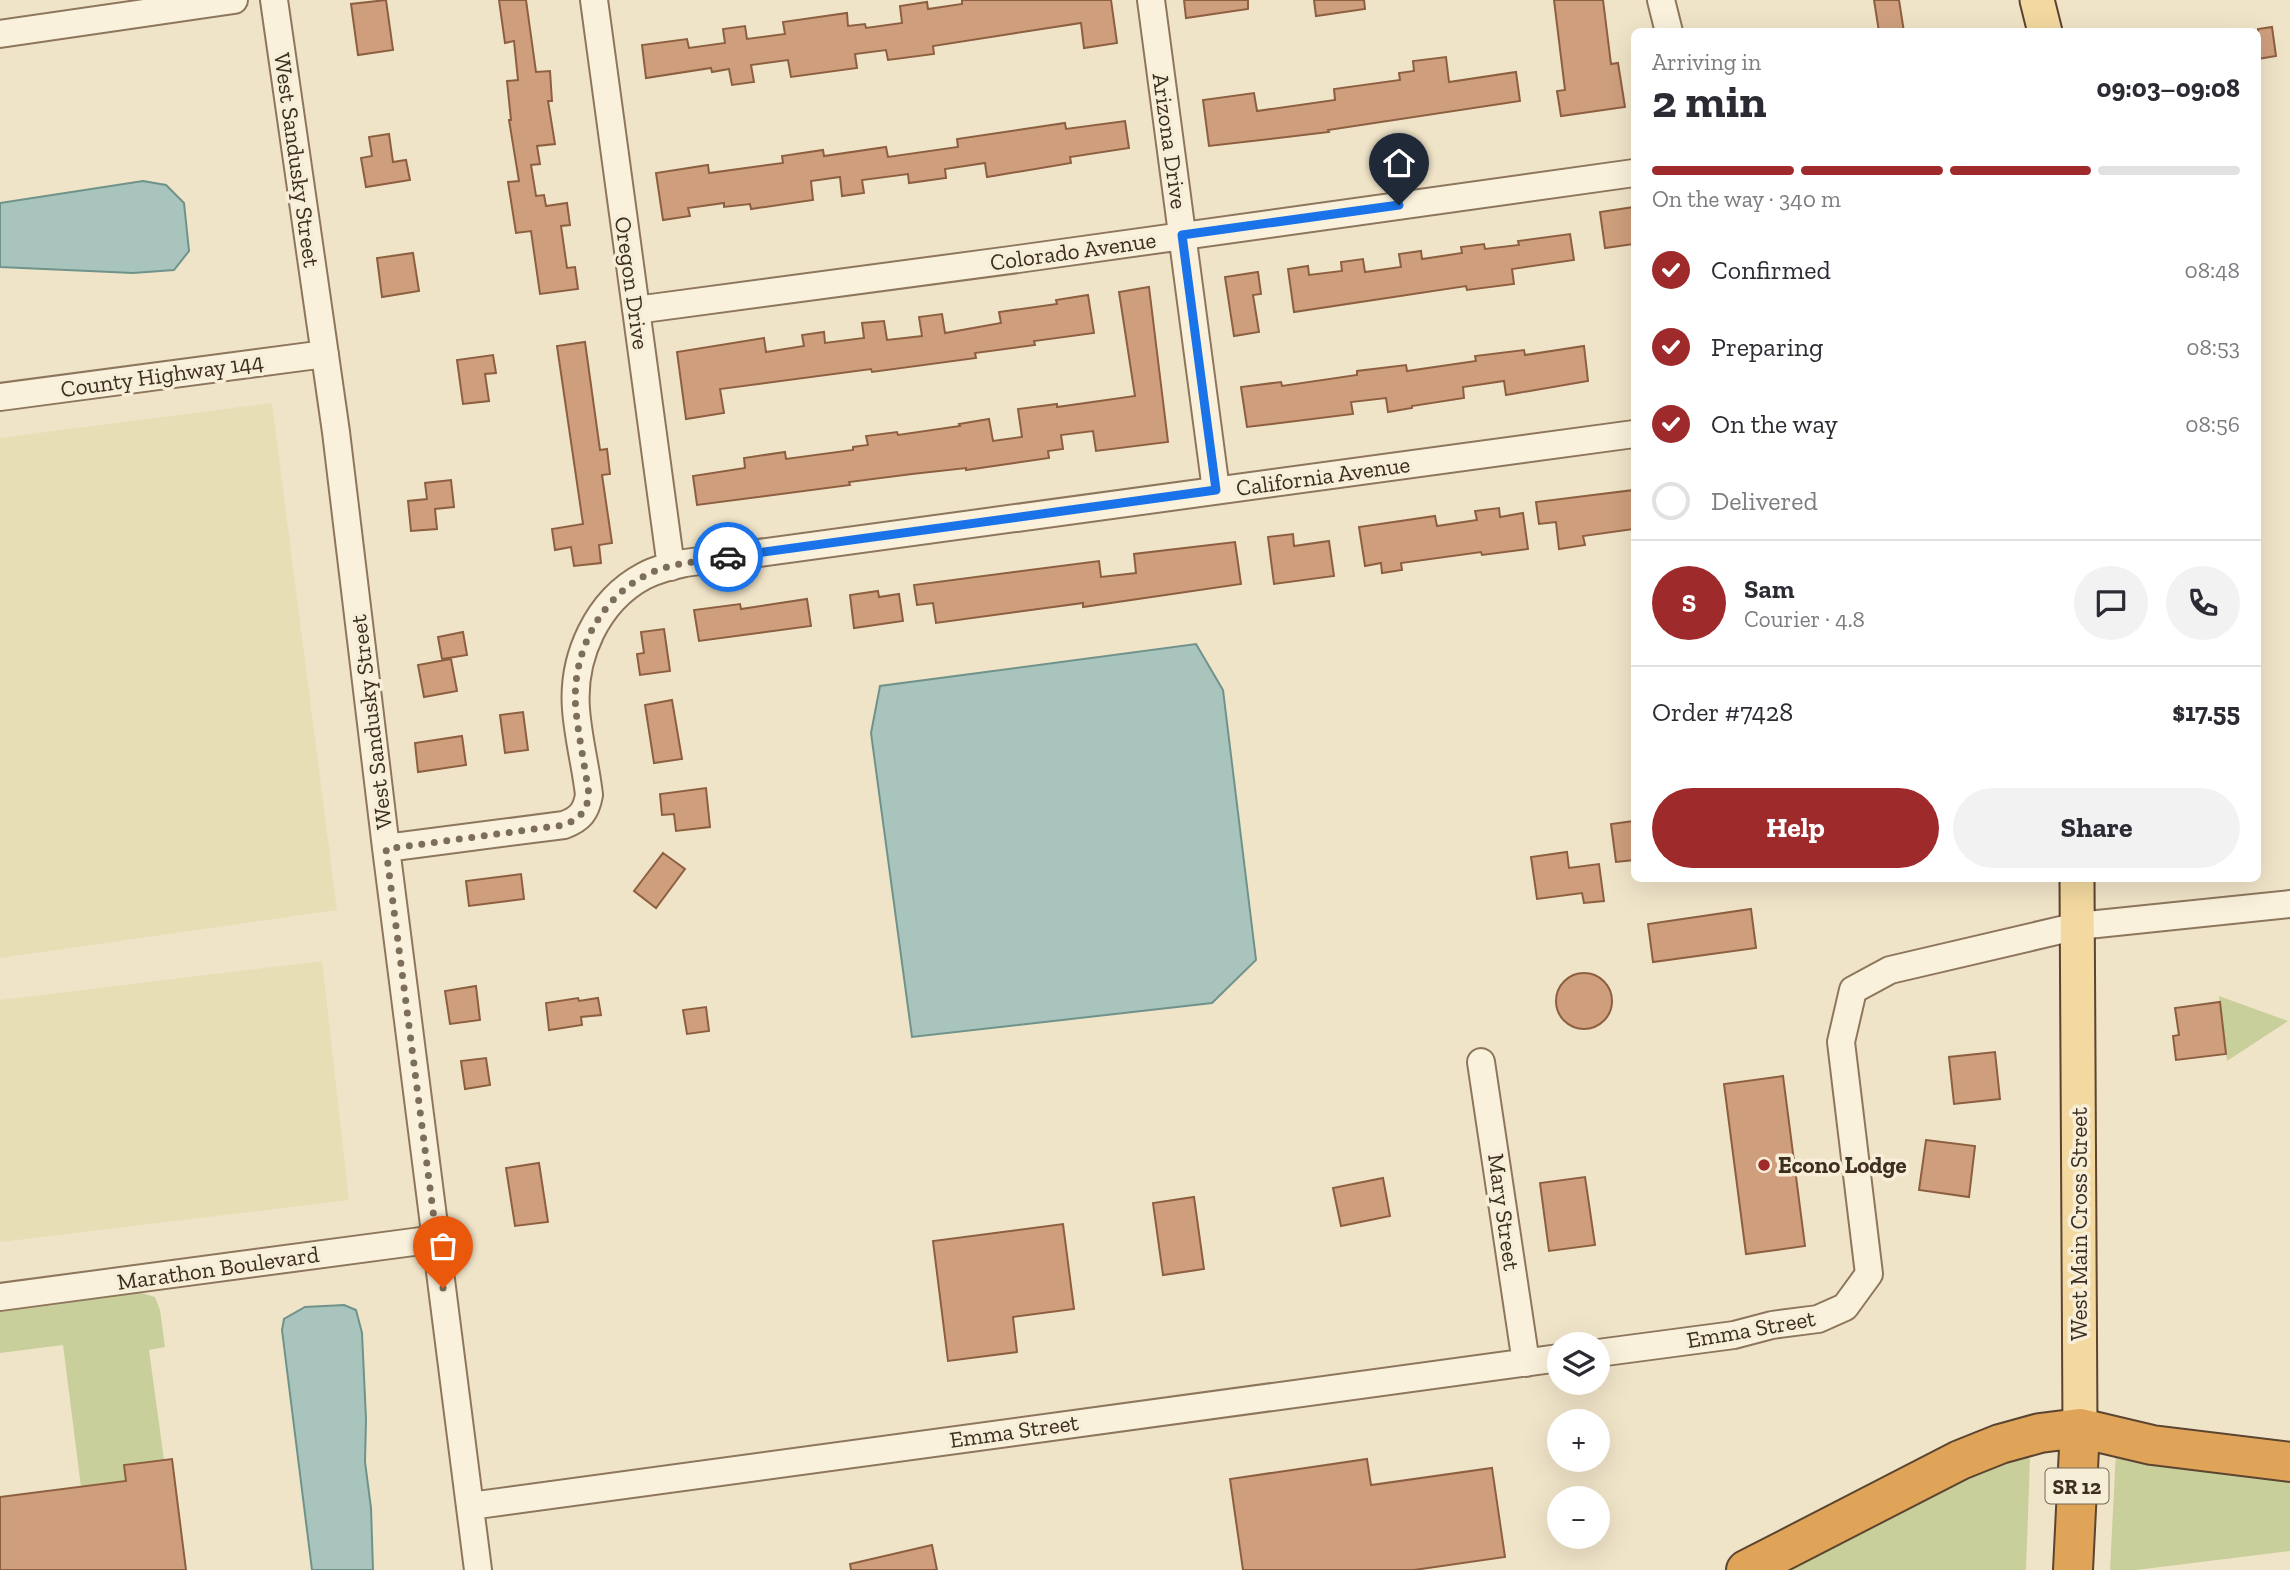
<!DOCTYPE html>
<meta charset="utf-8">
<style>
:root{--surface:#fff;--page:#f2f2f3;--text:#2b2b33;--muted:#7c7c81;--line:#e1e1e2;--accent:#9e2a2b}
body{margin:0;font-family:"Zilla Slab",serif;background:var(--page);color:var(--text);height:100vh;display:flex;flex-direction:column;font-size:26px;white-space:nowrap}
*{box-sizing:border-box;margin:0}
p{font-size:23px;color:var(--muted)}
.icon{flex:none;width:38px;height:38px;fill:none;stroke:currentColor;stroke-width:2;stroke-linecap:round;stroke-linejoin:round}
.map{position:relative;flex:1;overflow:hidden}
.side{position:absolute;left:1631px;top:28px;width:630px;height:854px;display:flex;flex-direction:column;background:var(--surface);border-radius:10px;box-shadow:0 7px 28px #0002}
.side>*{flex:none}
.controls{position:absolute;left:1547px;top:1332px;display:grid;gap:14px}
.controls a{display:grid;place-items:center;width:63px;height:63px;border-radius:50%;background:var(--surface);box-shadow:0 7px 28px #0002;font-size:35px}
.pin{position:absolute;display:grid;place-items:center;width:60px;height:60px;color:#fff;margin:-72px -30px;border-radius:50% 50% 50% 0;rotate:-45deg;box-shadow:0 0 7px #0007}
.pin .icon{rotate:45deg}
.courier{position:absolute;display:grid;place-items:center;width:70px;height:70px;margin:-35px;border:5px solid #1a73e8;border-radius:50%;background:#fff;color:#222;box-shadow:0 2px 9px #0007}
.headline em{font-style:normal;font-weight:800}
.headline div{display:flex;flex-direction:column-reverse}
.headline{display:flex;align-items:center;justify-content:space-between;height:119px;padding:0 21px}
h1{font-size:46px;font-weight:800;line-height:52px}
.bar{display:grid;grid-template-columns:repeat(4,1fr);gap:10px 7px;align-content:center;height:84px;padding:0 21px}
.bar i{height:9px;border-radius:5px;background:var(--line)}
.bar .on{background:var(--accent)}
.bar p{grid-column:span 4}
.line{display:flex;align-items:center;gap:18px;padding:0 21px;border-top:2px solid var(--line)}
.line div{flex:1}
.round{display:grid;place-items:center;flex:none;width:74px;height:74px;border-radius:37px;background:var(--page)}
ol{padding:0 21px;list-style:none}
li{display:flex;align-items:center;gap:21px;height:77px}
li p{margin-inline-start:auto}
li .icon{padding:7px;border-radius:50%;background:var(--accent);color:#fff;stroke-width:4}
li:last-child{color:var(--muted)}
li i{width:38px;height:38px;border:4px solid var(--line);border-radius:50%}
.action{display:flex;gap:14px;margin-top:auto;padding:14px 21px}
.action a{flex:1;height:80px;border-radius:42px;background:var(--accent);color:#fff;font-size:28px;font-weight:800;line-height:80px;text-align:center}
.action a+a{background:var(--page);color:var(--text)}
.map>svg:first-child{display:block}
</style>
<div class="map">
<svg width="2290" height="1570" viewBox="0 0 2290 1570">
<rect width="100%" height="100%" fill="#f0e4c8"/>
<!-- farmland -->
<path fill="#e6deb5" d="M272 403 337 910 0 958V438Z
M322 961 349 1200 0 1242V1000Z"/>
<!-- green -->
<path fill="#c9cf9b" d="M2219 996 2288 1021 2227 1061Z
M138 1292 155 1297 160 1310 165 1347 149 1350 164 1460 126 1481 81 1487 63 1345 0 1353V1311Z
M2116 1450 2290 1477V1551L2136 1570H2110Z
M2018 1452 2030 1459 2026 1570H1770Z"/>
<!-- water -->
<path fill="#a9c4bc" stroke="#6f938a" stroke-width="2" d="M143 181 166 185 184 203 189 251 174 270 133 273 0 267V203Z
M1196 644 1223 690 1256 960 1212 1003 912 1037 871 733 880 686Z
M344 1305 356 1310 362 1333 366 1419 365 1462 371 1508 373 1570H312L282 1330 284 1319 305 1307Z"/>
<!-- building -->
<path fill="#cf9f7d" stroke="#8d5f41" stroke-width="2" d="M386 0 393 50 358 55 351 4Z
M499 0H526L536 72 550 71 552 101H548L555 144 537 146 540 164 531 165 536 196 544 195 546 206 567 203 570 225 561 226 567 268 575 267 578 289 540 294 531 231 516 233 508 182 519 181 509 120H511L507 81 518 80 514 41 505 43Z
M962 0H1111L1117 43 1084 48 1081 23 933 46 934 54 888 60 886 50 855 54 857 68 791 77 788 60 751 65 754 82 732 85 729 69 712 72 711 68 646 78 642 45 687 39 689 48 725 43 723 29 745 26 747 39 785 34 783 22 847 13 848 26 865 24 866 28 902 23 900 6 927 2 928 9 962 4Z
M1184 0H1248V9L1186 18Z
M1314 0H1364L1365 9 1316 16Z
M1554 0H1603L1611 64 1618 63 1625 107 1561 116 1557 91 1565 90Z
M1874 0H1899L1904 32H1879Z
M2272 27 2276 56 2258 59V29Z
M1446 57 1449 82 1516 72 1520 101 1328 130 1329 132 1209 146 1203 100 1254 93 1257 111 1335 100 1334 89 1400 80 1399 73 1414 71 1413 61Z
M1125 121 1129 148 1070 157 1071 163 987 177 985 163 945 169 946 178 909 183 908 174 862 180 864 193 842 196 840 177 811 181 813 200 751 209 750 204 724 207V203L688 208 690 216 663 220 656 173 708 165 709 173 783 163 782 156 823 150 824 156 886 147 888 157 958 147 957 139 1065 123 1066 129Z
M389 134 393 162 406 160 410 180 366 187 361 158 372 156 369 137Z
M1634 207V244L1605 248 1600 212Z
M1570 234 1574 260 1512 269 1514 284 1467 290 1466 286 1294 312 1288 269 1308 266 1309 275 1342 271 1341 262 1363 259 1365 272 1401 267 1399 254 1421 251 1422 259 1462 253 1461 247 1484 244 1485 249 1519 245 1518 241Z
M413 253 419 291 382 297 377 258Z
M1258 272 1261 294 1253 295 1259 332 1234 336 1225 277Z
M1149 287 1168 442 1096 451 1093 431 1061 435 1063 449 1048 451 1049 458 966 470V468L912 474 849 482 850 485 697 505 693 476 745 468 744 458 785 452 786 459 853 450V447L868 445 866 436 897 432 898 435 960 426 959 424 989 419 993 441 1022 437 1018 409 1057 404V407L1135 396 1119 292Z
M1088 295 1094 333 1034 341 1035 345 975 353 976 358 872 372 871 369 720 389 724 413 686 419 677 352 764 338 766 352 804 346 802 335 824 332 825 343 864 338 862 323 884 321 887 340 922 336 919 317 942 314 945 333 1001 323 999 312 1057 304 1056 300Z
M585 342 600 450 607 449 610 474 602 475 612 543 599 545 601 563 574 566 571 547 555 550 552 529 583 524 557 346Z
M1584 346 1588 381 1506 395 1504 381 1463 387 1464 398 1412 406V408L1388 412 1386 398 1351 402 1353 414 1247 427 1241 387 1281 382 1282 386 1357 375V371L1406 365 1407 371 1476 361 1475 356 1524 350 1525 355Z
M493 355 496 373 485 374 489 401 463 404 457 360Z
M451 480 454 507 435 509 437 529 411 531 408 501 427 499 425 483Z
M1634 490V529L1583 536 1585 545 1559 549 1556 522 1539 524 1536 502Z
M1499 508 1500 517 1523 513 1528 549 1482 555 1481 552 1401 563 1402 570 1382 573 1381 563 1365 566 1359 527 1435 516 1437 526 1477 520 1475 511Z
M1293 534 1294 546 1329 541 1334 576 1274 584 1268 537Z
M1235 542 1241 584 1083 607V603L936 623 933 603 917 605 914 585 1099 561 1101 577 1136 573 1134 554Z
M878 591 879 597 899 594 903 621 854 628 850 595Z
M807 599 811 626 699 641 694 610 740 604 741 609Z
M664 629 670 671 640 675 637 654 644 653 641 632Z
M463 632 467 655 442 659 438 637Z
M451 659 457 691 424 697 418 665Z
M672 700 682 759 654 763 645 705Z
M523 712 528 750 505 753 500 715Z
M462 736 466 765 418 772 415 743Z
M706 788 710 827 676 831 674 814 662 815 660 794Z
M1634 821V860L1616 862 1611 824Z
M1567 852 1569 868 1599 864 1604 901 1584 903 1582 893 1537 899 1531 857Z
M663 853 685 869 656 908 634 891Z
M521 874 524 899 469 906 466 881Z
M1751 909 1756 948 1653 962 1648 924Z
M1556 1001a28 28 0 1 1 56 0a28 28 0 1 1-56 0Z
M476 986 480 1020 450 1024 445 991Z
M578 998 579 1001 598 998 601 1015 581 1017 582 1025 549 1030 546 1003Z
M2220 1002 2226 1054 2176 1060 2173 1036 2179 1035 2175 1008Z
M706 1007 709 1031 687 1034 683 1010Z
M1995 1052 2000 1099 1954 1104 1949 1057Z
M486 1058 490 1085 465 1089 461 1061Z
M1783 1076 1805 1246 1746 1254 1724 1084Z
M1926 1140 1975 1146 1969 1197 1919 1190Z
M539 1163 548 1222 515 1226 506 1168Z
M1585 1177 1595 1245 1549 1251 1540 1183Z
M1383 1178 1390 1216 1341 1226 1333 1188Z
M1194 1197 1204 1269 1163 1275 1153 1203Z
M1063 1224 1074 1309 1013 1317 1017 1352 948 1361 933 1241Z
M172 1459 186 1570H0V1497L126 1481 124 1465Z
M1367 1459 1371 1485 1492 1468 1505 1557 1414 1570H1243L1230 1479Z
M932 1545 937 1570H851L850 1564Z"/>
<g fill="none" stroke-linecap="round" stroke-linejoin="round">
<!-- minor casing -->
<g stroke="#8d765c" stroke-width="30">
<path id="minor" d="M274 0 336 432 386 848 478 1570
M594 0 671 567
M1151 0 1216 490
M1661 0 1669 32
M0 34 234 0
M636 310 1018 259 1634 173
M0 397 325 354
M386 848 564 825C580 819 586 812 589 795 586 767 578 738 576 709 572 657 597 601 644 576 657 569 671 566 685 563L1634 434
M1481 1062 1526 1363
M0 1297 436 1239
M1598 1353 1734 1335 1772 1325 1818 1319 1845 1307 1869 1274 1841 1042 1853 990 1890 970 2078 926 2290 904
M470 1506 1559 1358"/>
</g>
<!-- major casing -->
<g stroke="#5b4430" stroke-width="37">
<path id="major" d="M2037 0 2045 32
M2077 878 2080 1428"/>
</g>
<!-- highway casing -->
<g stroke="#5b4430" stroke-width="42">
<path id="highway" d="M1746 1570 1960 1460 2000 1444 2040 1433 2080 1428 2152 1445 2290 1462
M2073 1570 2080 1428"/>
</g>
<!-- minor -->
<use href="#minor" stroke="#faf1dc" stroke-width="26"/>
<!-- major -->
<use href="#major" stroke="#f3d9a0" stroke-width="33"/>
<!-- highway -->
<use href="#highway" stroke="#e0a458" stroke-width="38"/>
</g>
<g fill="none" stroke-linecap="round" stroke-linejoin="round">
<!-- done -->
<path stroke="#7c6e5b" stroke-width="7" stroke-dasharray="0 12.6" d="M443 1288 386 849 564 825C580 818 586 812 589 795 585 767 579 739 576 711 570 654 601 593 655 571 678 562 704 561 728 557"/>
<!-- route -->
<path stroke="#1a73e8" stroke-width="9" d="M728 557 1216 490 1182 235 1399 205"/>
</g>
<!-- markers -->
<circle fill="#9e2a2b" stroke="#f7eed8" stroke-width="2.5" cx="1764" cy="1165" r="7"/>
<g text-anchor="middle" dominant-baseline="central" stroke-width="7" stroke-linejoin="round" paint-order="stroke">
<!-- shield labels -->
<rect fill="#f7eed8" stroke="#756857" stroke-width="2" x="2045.5" y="1468.5" width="63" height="35" rx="5"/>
<g font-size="21" font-weight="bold" fill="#3d2e20">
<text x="2077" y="1486">SR 12</text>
</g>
<!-- street labels -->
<g font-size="23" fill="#3d2e20" stroke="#f7eed8">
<text transform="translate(1170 141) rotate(82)">Arizona Drive</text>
<text transform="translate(297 160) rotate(82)">West Sandusky Street</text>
<text transform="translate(1073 251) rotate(-8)">Colorado Avenue</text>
<text transform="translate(632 283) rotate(82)">Oregon Drive</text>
<text transform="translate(162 375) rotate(-8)">County Highway 144</text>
<text transform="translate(1323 476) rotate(-8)">California Avenue</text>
<text transform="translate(371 722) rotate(-97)">West Sandusky Street</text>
<text transform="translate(1504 1212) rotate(82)">Mary Street</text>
<text transform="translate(2079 1224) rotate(-90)">West Main Cross Street</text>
<text transform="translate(218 1268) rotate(-8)">Marathon Boulevard</text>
<text transform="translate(1751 1329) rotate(-10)">Emma Street</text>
<text transform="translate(1014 1431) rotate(-8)">Emma Street</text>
</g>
<!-- poi labels -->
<g font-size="23" font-weight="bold" fill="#3d2e20" stroke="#f7eed8" text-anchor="start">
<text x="1778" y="1165">Econo Lodge</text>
</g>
</g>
</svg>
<div class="controls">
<a><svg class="icon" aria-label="layers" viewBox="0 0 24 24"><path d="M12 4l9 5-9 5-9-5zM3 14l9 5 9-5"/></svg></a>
<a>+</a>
<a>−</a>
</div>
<div class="pin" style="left:443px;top:1288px;background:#ea580c"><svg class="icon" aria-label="bag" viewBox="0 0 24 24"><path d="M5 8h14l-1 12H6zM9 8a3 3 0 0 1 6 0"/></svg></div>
<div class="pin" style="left:1399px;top:205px;background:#1f2937"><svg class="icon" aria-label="home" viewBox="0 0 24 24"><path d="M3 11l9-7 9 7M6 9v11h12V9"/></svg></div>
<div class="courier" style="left:728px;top:557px"><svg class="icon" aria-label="car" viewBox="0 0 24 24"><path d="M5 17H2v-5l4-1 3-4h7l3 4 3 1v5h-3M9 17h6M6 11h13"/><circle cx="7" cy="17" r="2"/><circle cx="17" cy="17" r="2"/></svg></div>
<section class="side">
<div class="headline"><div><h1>2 min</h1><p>Arriving in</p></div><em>09:03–09:08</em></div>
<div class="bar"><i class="on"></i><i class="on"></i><i class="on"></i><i></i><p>On the way · 340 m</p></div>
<ol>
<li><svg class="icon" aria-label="check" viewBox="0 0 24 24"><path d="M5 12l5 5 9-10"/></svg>Confirmed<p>08:48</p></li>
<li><svg class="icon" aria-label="check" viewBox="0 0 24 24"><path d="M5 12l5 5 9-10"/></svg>Preparing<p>08:53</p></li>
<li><svg class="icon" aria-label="check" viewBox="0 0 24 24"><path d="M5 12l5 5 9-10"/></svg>On the way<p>08:56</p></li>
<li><i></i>Delivered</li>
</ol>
<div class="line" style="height:126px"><b class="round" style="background:var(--accent);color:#fff">S</b><div><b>Sam</b><p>Courier · 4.8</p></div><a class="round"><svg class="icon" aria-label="chat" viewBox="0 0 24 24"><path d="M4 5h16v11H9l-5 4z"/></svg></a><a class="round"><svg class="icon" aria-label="phone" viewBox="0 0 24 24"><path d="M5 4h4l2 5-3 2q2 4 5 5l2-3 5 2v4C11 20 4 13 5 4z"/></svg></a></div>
<div class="line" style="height:91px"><div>Order #7428</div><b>$17.55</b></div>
<div class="action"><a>Help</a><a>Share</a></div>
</section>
</div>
